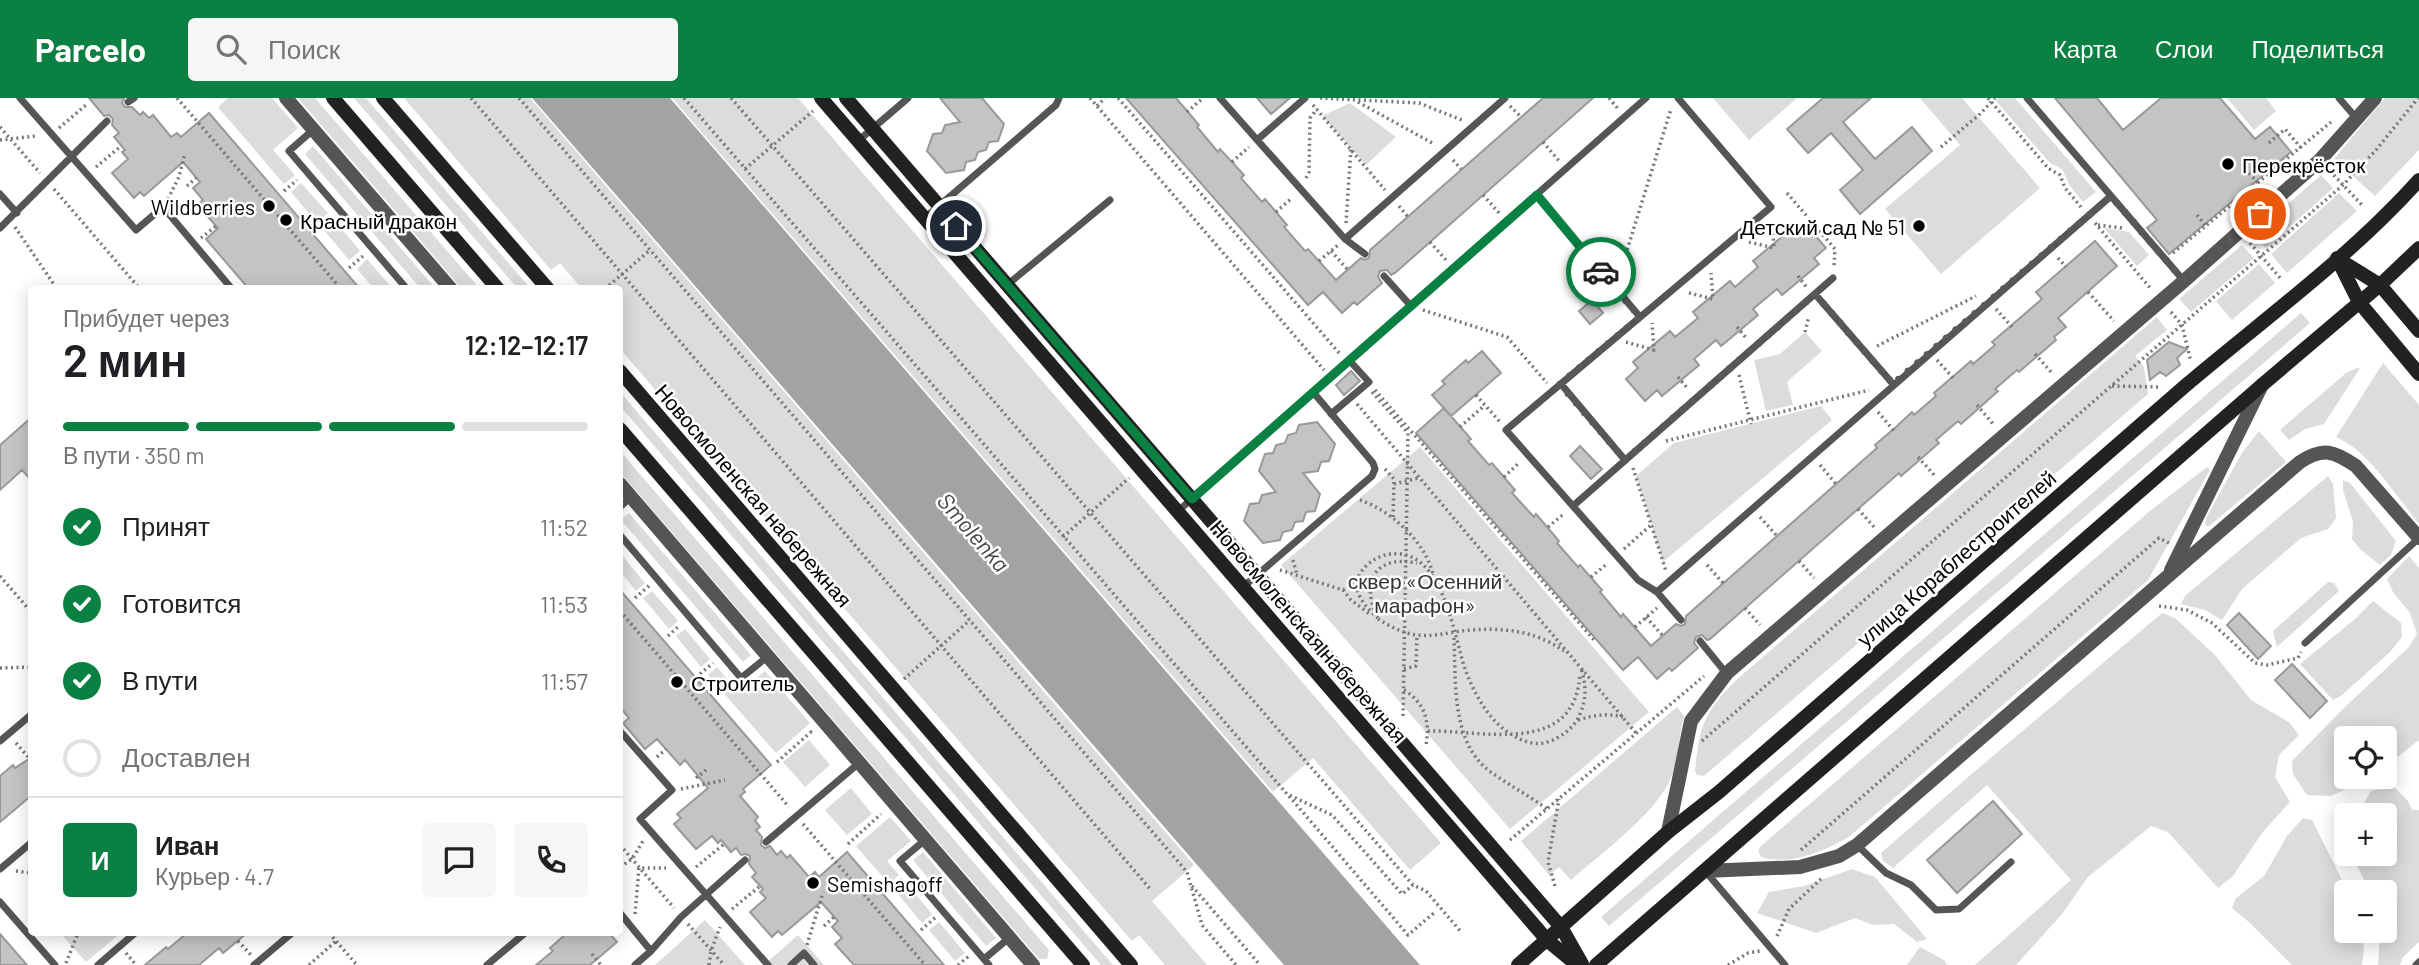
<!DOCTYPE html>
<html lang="ru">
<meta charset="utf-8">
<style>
:root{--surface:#fff;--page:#f6f6f6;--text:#202124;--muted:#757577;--line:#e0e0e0;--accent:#0b8043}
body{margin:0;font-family:Barlow,sans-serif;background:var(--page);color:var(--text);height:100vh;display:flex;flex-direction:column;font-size:26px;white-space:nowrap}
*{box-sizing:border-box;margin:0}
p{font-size:23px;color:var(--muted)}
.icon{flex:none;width:38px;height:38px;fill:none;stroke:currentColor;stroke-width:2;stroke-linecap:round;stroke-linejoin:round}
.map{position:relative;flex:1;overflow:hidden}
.drawer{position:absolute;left:28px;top:187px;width:595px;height:651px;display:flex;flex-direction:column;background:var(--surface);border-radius:7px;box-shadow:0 4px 18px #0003}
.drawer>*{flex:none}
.controls{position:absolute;left:2334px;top:628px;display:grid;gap:14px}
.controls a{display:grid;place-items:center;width:63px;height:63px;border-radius:7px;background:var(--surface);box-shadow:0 4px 18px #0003;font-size:35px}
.pin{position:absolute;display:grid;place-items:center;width:60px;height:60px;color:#fff;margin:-30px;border:4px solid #fff;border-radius:50%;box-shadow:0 2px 7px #0007}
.courier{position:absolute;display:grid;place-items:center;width:70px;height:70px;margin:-35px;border:5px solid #0b8043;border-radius:50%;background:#fff;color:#222;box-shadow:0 2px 9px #0007}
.head em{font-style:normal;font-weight:600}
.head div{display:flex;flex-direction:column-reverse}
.head{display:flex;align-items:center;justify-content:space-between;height:119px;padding:0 35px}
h1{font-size:46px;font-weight:600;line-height:52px}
.bar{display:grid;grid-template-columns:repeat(4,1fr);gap:10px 7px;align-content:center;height:84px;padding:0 35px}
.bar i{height:9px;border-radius:5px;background:var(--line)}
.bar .selected{background:var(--accent)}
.bar p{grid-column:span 4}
.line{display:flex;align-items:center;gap:18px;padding:0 35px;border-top:2px solid var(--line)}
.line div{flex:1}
.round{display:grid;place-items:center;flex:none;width:74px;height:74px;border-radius:7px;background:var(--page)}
ol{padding:0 35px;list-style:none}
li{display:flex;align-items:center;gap:21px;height:77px}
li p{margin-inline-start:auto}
li .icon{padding:7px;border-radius:50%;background:var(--accent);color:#fff;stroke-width:4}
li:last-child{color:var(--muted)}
li i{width:38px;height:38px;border:4px solid var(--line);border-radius:50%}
header{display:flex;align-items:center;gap:42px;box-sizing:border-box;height:98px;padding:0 35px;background:var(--accent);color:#fff}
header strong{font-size:33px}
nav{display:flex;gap:38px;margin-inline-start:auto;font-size:24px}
.search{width:490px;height:63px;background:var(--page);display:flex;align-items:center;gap:18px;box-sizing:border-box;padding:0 24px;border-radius:7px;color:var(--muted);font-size:26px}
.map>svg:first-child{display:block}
</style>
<header>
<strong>Parcelo</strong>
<div class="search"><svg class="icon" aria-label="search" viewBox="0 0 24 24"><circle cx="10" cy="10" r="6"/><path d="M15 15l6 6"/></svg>Поиск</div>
<nav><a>Карта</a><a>Слои</a><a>Поделиться</a></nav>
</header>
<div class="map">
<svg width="2419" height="867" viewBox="0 0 2419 867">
<rect width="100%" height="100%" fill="#fff"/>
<!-- green -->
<path fill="#dcdcdc" d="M228 0H272L298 30 273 52 295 77 284 86 218 9Z
M298 0H315L480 191H462Z
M354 0H366L531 191H518Z
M404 0H530L1194 767 1152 803 1207 867H1165L1139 837 1132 843 620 251V191H582L560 165 551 172Z
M672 0H798L1441 745 1410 772 1313 660 1273 694Z
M1713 0H1797L1749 42Z
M1920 0H1962L2040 90 1941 176 1885 111 1960 47Z
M1999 0H2015L2096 94 2083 104 2070 88 2062 71 2050 65 1996 3Z
M2227 0H2266L2276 13 2254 32Z
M2385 0H2419V52L2375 98 2334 61Z
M1350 5 1396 39 1366 67 1322 18Z
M313 48 435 190 421 191 305 56Z
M2321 77 2333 90 2266 150 2254 136Z
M301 85 328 115 317 125 291 94Z
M2339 95 2357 113 2287 175 2271 156Z
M334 122 360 153 349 162 323 131Z
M2104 130 2129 134 2149 157 2137 168Z
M2242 147 2254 160 2191 214 2179 201Z
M367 161 393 191H374L357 171Z
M2259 166 2275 185 2232 222 2216 203Z
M2301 215 2310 225 1609 828 1601 819Z
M2157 219 2167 232 2135 258 2144 269 2148 296 1704 678 1697 677 1695 673C1699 629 1704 615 1735 583Z
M1805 234 1822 253 1787 284 1793 307 1766 313 1754 262 1780 256Z
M2383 265 2419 307V426C2396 398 2369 353 2336 339Z
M2357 270H2360L2324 326 2305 331 2289 342 2280 332 2346 275Z
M620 294 1113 867H1101L620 308Z
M1821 308 1832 322 1663 464 1636 378 1674 345Z
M2259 333 2286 364 2208 429 2205 426 2206 420 2242 355Z
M1420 349 1649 614 1510 731 1281 467Z
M620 353 1049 852 1047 861H1039L620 374Z
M2207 369 2210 372 2148 482 1850 738C1825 753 1791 768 1761 759L1758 753 1761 748 2150 413Z
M2328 378 2333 386 2336 420 2328 431 2301 440 2242 491 2222 522 2205 512 2181 506 2185 498Z
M2343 382 2350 385 2396 443 2391 457 2380 467 2361 452 2352 441 2353 424 2343 392Z
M629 415 751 557 743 564 621 422Z
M620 455 645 485 636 493 620 473Z
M2409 458 2419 470V642L2385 669V640H2347V679H2372L2331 698 2307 697 2293 676 2292 663 2345 609 2408 550 2417 536 2410 515 2393 494 2387 481Z
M2328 484 2334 485 2339 493 2277 549 2273 533Z
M652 493 678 523 669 531 643 500Z
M2373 503 2401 525 2402 539 2390 554 2341 598 2333 602 2300 566 2355 521Z
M2162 515 2175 520 2215 557 2251 602 2289 624 2299 637 2279 657 2275 679 2290 704 2262 735 2233 778 2218 790 2168 734 2151 728 2088 779 2062 816 2016 867H1975L2071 782 1987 687 1893 770 1883 763 1881 755 1974 674Z
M685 531 710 561 701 569 676 538Z
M717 569 739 595 765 573 810 625 776 655 708 577Z
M1677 609 1684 618C1679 637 1679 658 1672 677 1659 714 1601 755 1571 782L1559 769 1549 777 1521 743Z
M809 642 830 667 805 689 783 664Z
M2393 688 2408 703 2412 712H2419V844L2403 859 2400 867H2378L2380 833H2385V794H2370L2351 756H2385V718L2357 717 2371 693Z
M851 690 872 716 847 737 825 712Z
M890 719 911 743 887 763 899 777 889 786 856 748Z
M2303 720 2312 722 2348 794 2347 833H2361L2364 850 2362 867H2292L2250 825 2232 810 2236 800 2264 778 2287 738Z
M923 754 996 840 986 848 913 762Z
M1852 771 1875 779 1927 841 1917 844 1894 826 1873 827 1855 820 1816 835 1757 815 1769 794 1804 788Z
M906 785 932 816 922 825 896 794Z
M705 822 745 867H655Z
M939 824 965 855 955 863 929 832Z
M60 835H121L86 864Z
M798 837 824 867H764Z
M1920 849 1944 862 1947 867H1907Z"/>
<!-- water -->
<path fill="#a3a3a3" d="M532 0H670L1420 867H1284Z"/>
<!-- building -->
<path fill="#c4c4c4" stroke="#999" stroke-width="2" d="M89 0H124L122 5 125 9H132L140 17 143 14 149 20 153 17 171 39 177 35 181 39 209 15 360 191H249L206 141 218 130 197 107 203 102 193 90 200 84 183 64 144 98 140 94 134 100 112 75 128 61 122 54 125 52 114 39 119 35 112 27 113 21 109 17 104 18Z
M940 0H982L1004 26 998 43 989 44 986 52 978 54 975 62 966 64 964 72 946 75 927 53 933 36 942 35 945 27 960 24Z
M1126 0H1176L1199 27 1197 29 1218 54 1220 51 1244 77 1241 80 1262 104 1265 101 1287 127 1284 129 1305 153 1308 151 1336 182 1361 160 1365 162 1369 160 1370 152 1543 0H1593L1395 175 1391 177 1387 172 1380 173 1378 179 1382 185 1357 207 1354 204 1342 215 1323 194 1308 207Z
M1257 0H1290L1271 16Z
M1823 0H1871L1843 24 1875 61 1912 29 1932 53 1860 116 1840 92 1863 72 1831 35 1808 55 1787 31Z
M2055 0H2097L2123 32 2161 0H2220L2255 41 2270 29 2291 54 2169 156 2147 130 2157 122Z
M1807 128 1826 150 1814 160 1819 166 1782 197 1777 191 1753 211 1758 217 1721 248 1716 242 1694 261 1699 267 1662 298 1657 292 1645 303 1626 281 1638 270 1633 264 1670 233 1675 239 1698 220 1693 214 1730 183 1735 189 1758 169 1753 163 1790 132 1795 138Z
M2095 143 2117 168 2058 220 2066 229 2054 239 2056 242 2019 274 2017 272 1995 291 1998 293 1969 319 1961 326 1958 323 1936 342 1939 345 1915 366 1901 378 1899 375 1710 541 1707 542 1702 537 1696 539 1694 545 1698 550 1672 573 1669 570 1657 581 1638 559 1623 572 1416 335 1444 310 1471 341 1468 343 1489 367 1492 365 1515 392 1512 395 1534 419 1536 416 1559 443 1557 445 1578 469 1580 467 1602 492 1600 494 1621 519 1623 516 1651 548 1676 526 1681 528 1685 526 1686 518 1877 350 1875 347 1896 329 1912 314 1914 317 1936 298 1934 295 1971 263 1973 266 1995 247 1992 244 2042 201 2036 194Z
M1592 202 1603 215 1590 226 1579 213Z
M2169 244 2187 251 2177 260 2180 267 2166 278 2160 274 2150 282 2147 262Z
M1482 253 1501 275 1451 318 1432 297 1445 286 1442 283 1466 262 1468 265Z
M1351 273 1360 283 1344 297 1336 287Z
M32 319V383L22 372 0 392V347Z
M1317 324 1335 346 1329 363 1321 364 1318 373 1303 375 1320 396 1315 413 1306 414 1303 423 1295 424 1292 432 1283 434 1280 442 1263 445 1244 423 1250 406 1259 405 1262 397 1276 394 1259 373 1265 356 1273 355 1276 347 1285 345 1288 337 1296 335 1299 327Z
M1580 348 1602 371 1591 381 1570 358Z
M620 492 771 667 743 691 745 694 740 698 758 719 755 722 760 729 756 732 762 739 761 747 765 750 770 748 777 757 781 753 787 760 790 757 809 779 815 774 819 779 847 754 944 867H854L835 846 842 840 832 829 838 823 821 804 782 837 778 833 772 839 750 814 766 800 760 794 763 791 752 779 756 775 749 766 750 758 746 756 741 757 736 750 731 754 721 742 718 745 712 738 696 751 674 726 681 720 677 716 708 690 685 662 680 667 657 641 645 651 623 625 629 620 620 609Z
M2239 515 2271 548 2258 561 2227 527Z
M2292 566 2327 603 2310 620 2275 582Z
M32 659V697L0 724V678L13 667 15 670Z
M1993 703 2022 736 1957 795 1927 762Z
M187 835H247L223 855 219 850 199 867H145L166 849 168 851Z
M567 835H609L617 844 590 867H536L553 853 550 850Z
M0 836 27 867H0Z"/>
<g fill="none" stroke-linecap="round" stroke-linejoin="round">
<!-- path -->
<path stroke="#777" stroke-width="3.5" stroke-dasharray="2 3.5" stroke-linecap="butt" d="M177 0 341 191
M471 0 1151 792
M519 0 1187 774 1202 827 1236 867
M684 0 1287 696 1332 717 1402 796 1413 787
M731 0 1413 787 1426 793 1462 835
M1090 0 1324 272
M1118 0 1340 256
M1320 0 1419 5 1462 22
M1609 0 1619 12
M1988 0 2048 70 2060 77 2065 90 2081 109
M1358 4 1434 46
M1313 7 1385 92
M1097 8 1105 0
M1510 8 1521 19
M1187 14 1203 0
M0 29 40 75
M59 30 86 7
M0 42 36 38
M1543 44 1560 64
M2269 45 2285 31 2301 50
M1941 49 1980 16 1995 0
M1453 62 1461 71
M1232 64 1249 49
M96 69 121 48
M745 71 813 13
M2330 73 2362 107
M2249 75 2258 85
M1306 80 1309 74 1310 20 1317 11
M187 88 196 80
M54 91 140 191
M284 93 297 82
M1787 95 1835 151 1834 168
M1483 97 1500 116
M168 101 179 79 185 55
M1399 108 1408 119
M1276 114 1292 100
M2197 117 2206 128
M1346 125 1351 50
M2095 125 2151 191
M2098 127 2122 130
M15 129 57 191
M317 132 330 120
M201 140 216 128
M1430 144 1447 163
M1749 144 1774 150 1772 124
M2250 145 2281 181
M1331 153 1348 172
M2173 155 2331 24
M2058 160 2066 169
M1319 163 1338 147
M349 170 363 158
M1619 178 1671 11
M1798 178 1807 190
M605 191 650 152
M2088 194 2114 223
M1689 195 1713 201 1711 175
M1996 211 2013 230
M1423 212 1507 239 1547 285
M2171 214 2182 227 2191 264
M1737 229 1747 241
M1805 234 1809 218
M1626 244 1654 252 1652 225
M1877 248 1976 198
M2035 256 2052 275
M1937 262 1955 282
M1739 277 1751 326
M1678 279 1688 291
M2112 288 2160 289
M1375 292 1595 543
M1372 294 1408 335 1403 620
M1476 297 1500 324
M1357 306 1636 635
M1977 307 1994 327
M1878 314 1895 334
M1460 329 1485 307
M1666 343 1869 292
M1918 359 1935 378
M1820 367 1836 386
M1633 370 1666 473
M1385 371 1394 381 1393 421
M1504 379 1520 364
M1394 386 1419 380
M1360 402C1392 413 1425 444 1433 476
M1858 411 1875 430
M1760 419 1777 438
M1548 429 1565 415
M1063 439 1129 380
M1624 451 1651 427
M1293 462 1297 477
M1799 463 1814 480
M1707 467 1723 485
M1280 472 1343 492 1351 502 1371 517
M0 478 32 515
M1591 479 1608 465
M1343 492 1357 485
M635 500 650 487
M2159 508 2187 512 2212 525 2255 565 2267 567 2298 560 2301 554
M1745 510 1760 527
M620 513 789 709
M1376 517C1361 481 1377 457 1417 465
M1646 519 1663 538
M1378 520C1362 506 1346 487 1367 467 1377 458 1387 455 1401 456 1444 461 1454 538 1465 571 1475 597 1489 624 1514 638 1523 643 1533 647 1544 645 1559 641 1574 631 1580 616 1587 600 1586 586 1581 570
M1378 521C1390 528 1403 536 1418 537 1432 539 1446 535 1461 533 1498 529 1533 531 1564 553
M1635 529 1657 510
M668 538 680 527
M1454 540C1456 583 1451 642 1488 672 1507 686 1528 697 1547 711
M0 570 32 569
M1404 571 1416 568 1417 537
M700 576 713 565
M904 581 970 522
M1404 592C1425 605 1430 623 1426 647
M620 614 622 612
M1578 622C1594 617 1606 615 1623 619
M1428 633C1483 632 1575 659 1580 576
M1702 643 2343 87 2376 52 2418 0
M16 645 30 661
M657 659 666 651
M777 664 811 634 812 636
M696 680 706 672
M681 691 725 682
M1289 698 1408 837 1435 814
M803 726 925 867
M1510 742 1704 578
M848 746 881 716
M620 747 674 810
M1801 752 2159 440 2169 445
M620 769 632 761 643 743
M696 769 724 746
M16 773 32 775
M1192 788 1260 867
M1555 788 1548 764 1559 701
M888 793 903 781
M732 811 760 788
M635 816 639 770H666
M688 826 724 867
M824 828 834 819
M921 832 936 819
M329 835 357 867
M1777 838 1789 811 1823 779
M238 843 251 857
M807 847 823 794
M126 855 136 867
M592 856 601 867
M66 865 78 835
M309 867 336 843
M709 867 711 853 720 829
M958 867 969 858
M1728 867 1748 855 1760 853"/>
<!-- lane -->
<path stroke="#555" stroke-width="7" d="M20 0 136 132 163 109 232 191
M1220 0 1345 141 1365 156
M1678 0 1771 109 1506 332 1638 482 1657 494 1681 522
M2027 0 2184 183
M2339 0 2357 21
M128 4 134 0
M313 32 289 53 407 191
M1257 42 1305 0
M858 43 908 0
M0 96 17 115
M1537 97 1640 219
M925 120 1056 7 1059 0
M0 130 107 23
M1345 141 1505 0
M1384 178 1411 208
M1007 187 1110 102
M1815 196 1893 286
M1561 286 1625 362
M1331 316 1369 284 1349 262
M1573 408 1833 180
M620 409 631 399
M1178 413 1646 0
M620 437 741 580 767 559
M1243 489 1372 378 1375 371 1373 365 1313 294
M1657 494 2111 98
M1700 543 1726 575
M2305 545 2419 440
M620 633 672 692 640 721 768 867
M0 643 32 616
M925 742 900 763 989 867
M766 744 859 665
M1857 747 1886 775 1911 787 1936 812 1959 811 2011 764
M0 771 32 744
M1706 774 1785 867
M0 804 55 867
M620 815 651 853
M984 861 1009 840
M98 867 135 835
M254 867 292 835
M487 867 525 835
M635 867 651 853 681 819 745 762
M791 867 804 855 814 867
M2416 867 2419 864"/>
<!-- street -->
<path stroke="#555" stroke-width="14" d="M286 0 451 191
M620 386 1033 867
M2171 472 2262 287
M1668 734 1691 623 1727 575 2184 183 2320 62 2375 0
M1705 773 1800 769 1839 758 1857 747 2300 364C2323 349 2334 353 2356 368L2419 440"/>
<!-- secondary -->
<path stroke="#222" stroke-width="14" d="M333 0 498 191
M383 0 548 191
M821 0 1547 842 1577 867
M846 0 1561 829 1582 866
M2337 160 2359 204 2419 276
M2338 161 2380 187 2419 233
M620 273 1131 867
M620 331 1083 867
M1518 867 1668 734 1719 694C1874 558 2029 422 2185 288 2264 221 2350 159 2419 82
M1596 867 2262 287 2380 187 2419 150"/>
</g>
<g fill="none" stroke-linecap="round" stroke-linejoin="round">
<!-- done -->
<path stroke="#595959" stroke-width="7" stroke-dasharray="0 12.6" d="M1601 174 1640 219 1560 286 1625 362 1815 196 1893 286 2111 98 2184 183 2260 116"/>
<!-- route -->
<path stroke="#0b8043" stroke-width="9" d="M956 128 1192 401 1537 97 1601 174"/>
</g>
<!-- markers -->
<g fill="#000" stroke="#fff" stroke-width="2.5">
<circle cx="2228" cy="66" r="7"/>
<circle cx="269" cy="108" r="7"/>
<circle cx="286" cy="122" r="7"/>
<circle cx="1919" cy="128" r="7"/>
<circle cx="677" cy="584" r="7"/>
<circle cx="813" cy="785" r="7"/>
</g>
<g text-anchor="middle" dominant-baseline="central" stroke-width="5" stroke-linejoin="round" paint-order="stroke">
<!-- poi labels -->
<g font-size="21" fill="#000" stroke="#fff" text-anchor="start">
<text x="2242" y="66">Перекрёсток</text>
<text x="255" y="108" text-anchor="end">Wildberries</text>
<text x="300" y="122">Красный дракон</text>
<text x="1905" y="128" text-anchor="end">Детский сад № 51</text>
<text x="691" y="584">Строитель</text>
<text x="827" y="785">Semishagoff</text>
</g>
<!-- street labels -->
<g font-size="21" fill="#000" stroke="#fff">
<text transform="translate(754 397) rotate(49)">Новосмоленская набережная</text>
<text transform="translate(1956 460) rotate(-41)">улица Кораблестроителей</text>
<text transform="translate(1309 533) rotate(49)">Новосмоленская набережная</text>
</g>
<!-- park labels -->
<g font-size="21" fill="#333" stroke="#fff">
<text x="1425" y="482">сквер «Осенний<tspan x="1425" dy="24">марафон»</tspan></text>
</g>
<!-- water labels -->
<g font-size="23" font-style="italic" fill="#444" stroke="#fff">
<text transform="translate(974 434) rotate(49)">Smolenka</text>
</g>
</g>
</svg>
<div class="controls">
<a><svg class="icon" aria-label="locate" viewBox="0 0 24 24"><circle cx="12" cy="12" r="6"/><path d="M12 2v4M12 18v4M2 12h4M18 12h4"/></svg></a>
<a>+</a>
<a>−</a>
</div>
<div class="pin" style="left:2260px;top:116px;background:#ea580c"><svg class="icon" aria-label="bag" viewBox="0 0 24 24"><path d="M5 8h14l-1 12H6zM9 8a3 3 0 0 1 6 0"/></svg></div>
<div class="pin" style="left:956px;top:128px;background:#1f2937"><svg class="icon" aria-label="home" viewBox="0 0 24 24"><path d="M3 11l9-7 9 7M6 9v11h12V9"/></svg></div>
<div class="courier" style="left:1601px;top:174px"><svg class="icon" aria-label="car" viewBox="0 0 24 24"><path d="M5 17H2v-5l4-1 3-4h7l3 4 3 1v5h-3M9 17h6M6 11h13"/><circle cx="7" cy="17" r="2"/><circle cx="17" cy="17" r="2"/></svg></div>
<section class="drawer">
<div class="head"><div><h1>2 мин</h1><p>Прибудет через</p></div><em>12:12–12:17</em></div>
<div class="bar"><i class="selected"></i><i class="selected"></i><i class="selected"></i><i></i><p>В пути · 350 m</p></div>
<ol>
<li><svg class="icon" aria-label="check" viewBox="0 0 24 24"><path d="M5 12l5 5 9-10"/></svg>Принят<p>11:52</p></li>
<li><svg class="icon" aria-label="check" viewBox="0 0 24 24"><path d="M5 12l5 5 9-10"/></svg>Готовится<p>11:53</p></li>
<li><svg class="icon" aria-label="check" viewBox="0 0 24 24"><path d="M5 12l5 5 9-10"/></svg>В пути<p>11:57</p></li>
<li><i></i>Доставлен</li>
</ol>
<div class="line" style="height:126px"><b class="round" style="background:var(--accent);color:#fff">И</b><div><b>Иван</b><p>Курьер · 4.7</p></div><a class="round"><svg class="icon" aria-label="chat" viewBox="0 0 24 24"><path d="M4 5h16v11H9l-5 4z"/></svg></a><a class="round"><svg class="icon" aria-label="phone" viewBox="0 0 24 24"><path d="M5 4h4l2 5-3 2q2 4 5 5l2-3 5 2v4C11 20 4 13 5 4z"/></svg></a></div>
</section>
</div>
